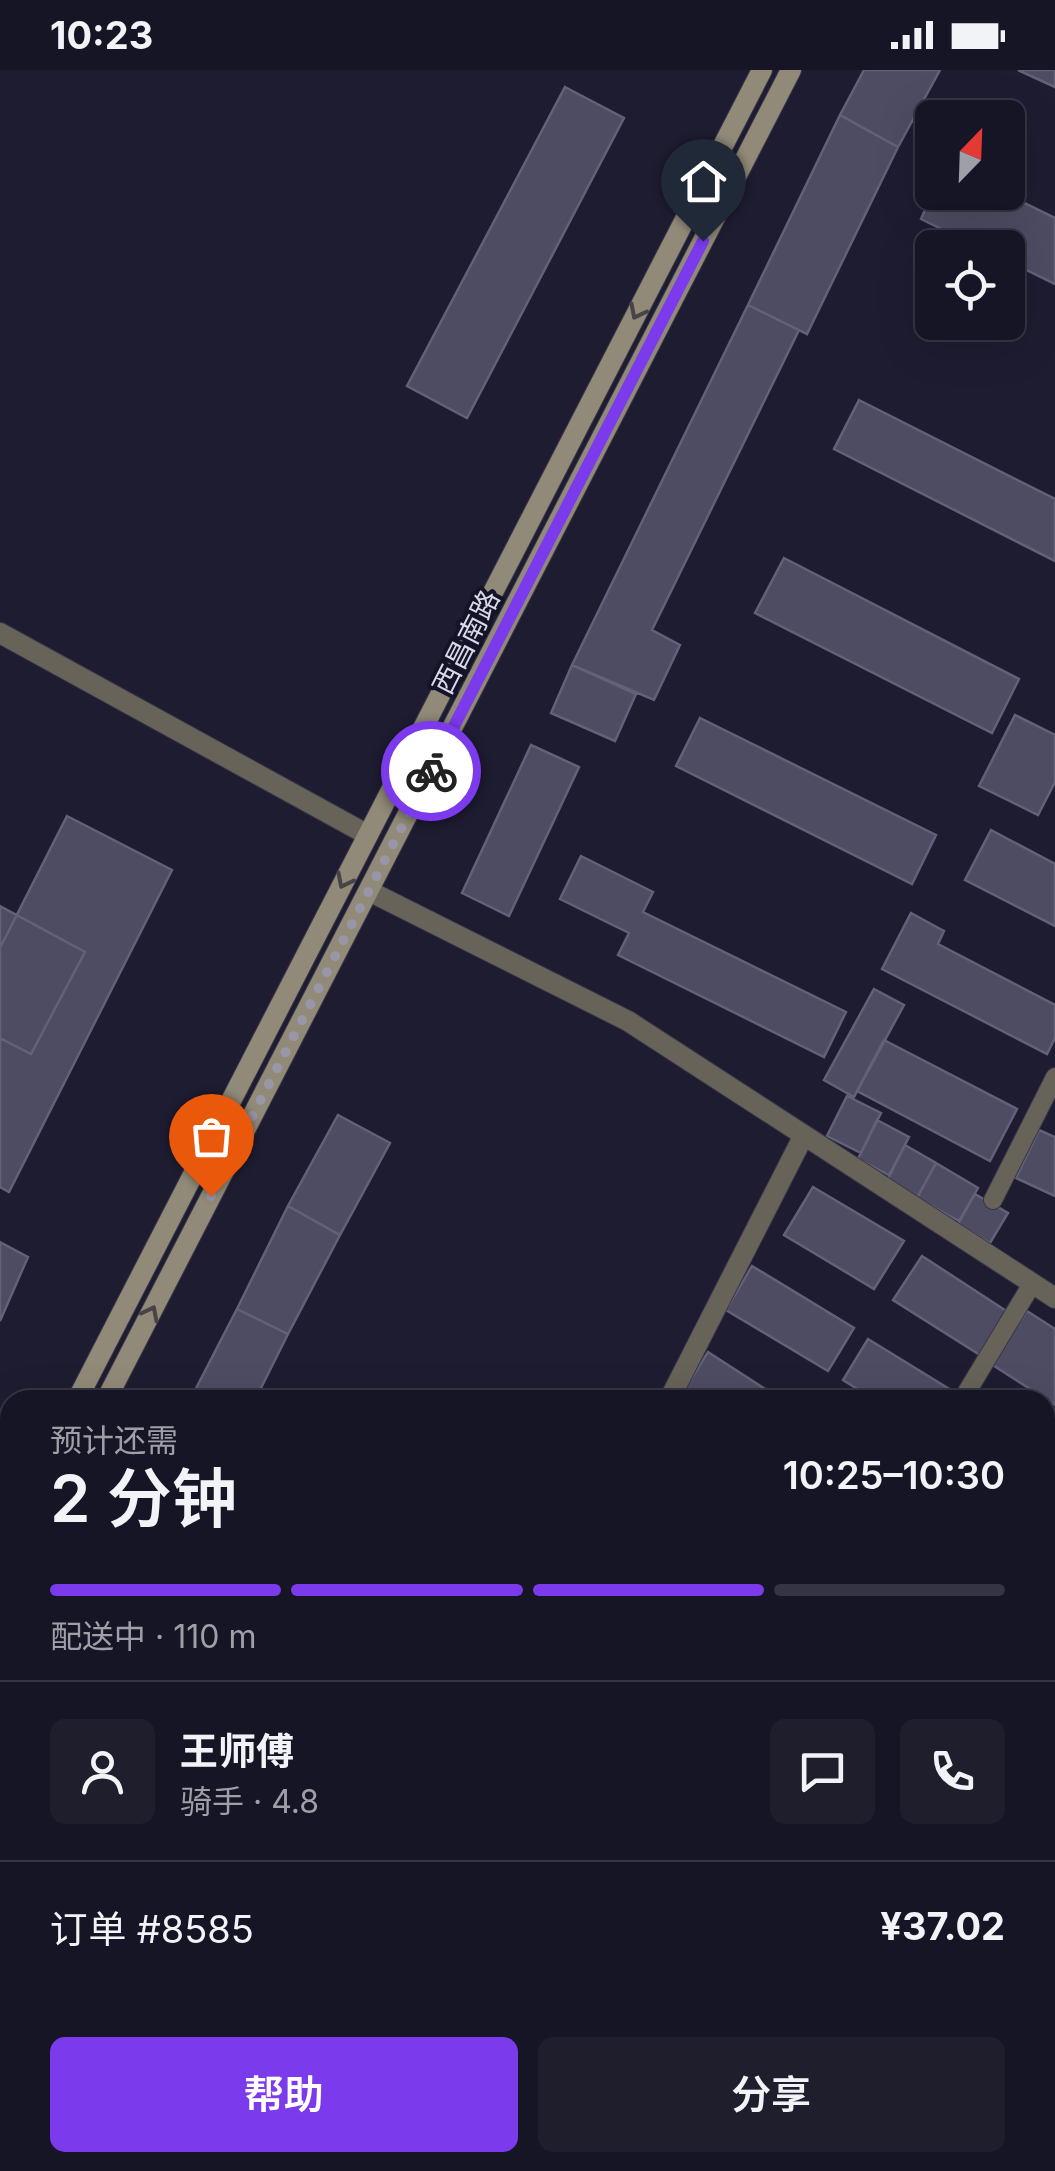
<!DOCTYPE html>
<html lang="zh">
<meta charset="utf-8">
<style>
:root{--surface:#161525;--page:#1f1e2d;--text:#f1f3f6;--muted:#9e9fa7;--line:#353442;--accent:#7c3aed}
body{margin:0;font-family:Inter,"Noto Sans SC",sans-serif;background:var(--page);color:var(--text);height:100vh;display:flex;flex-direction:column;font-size:38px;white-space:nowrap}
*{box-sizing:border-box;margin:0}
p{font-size:32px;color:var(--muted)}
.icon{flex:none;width:55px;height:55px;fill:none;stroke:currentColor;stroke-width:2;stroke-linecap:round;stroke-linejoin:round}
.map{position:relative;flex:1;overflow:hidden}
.side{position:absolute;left:0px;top:1320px;width:1055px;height:782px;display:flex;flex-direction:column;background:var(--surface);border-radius:30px 30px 0 0;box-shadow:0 10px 40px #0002,0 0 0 2px var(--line)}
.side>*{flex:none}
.needle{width:65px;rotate:23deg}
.buttons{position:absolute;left:915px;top:30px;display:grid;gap:20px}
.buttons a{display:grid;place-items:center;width:110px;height:110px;border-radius:15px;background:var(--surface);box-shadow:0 10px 40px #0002,0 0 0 2px var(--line);font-size:50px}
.pin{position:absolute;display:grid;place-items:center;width:85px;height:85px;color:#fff;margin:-102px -42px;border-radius:50% 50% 50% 0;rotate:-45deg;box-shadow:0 0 10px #0007}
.pin .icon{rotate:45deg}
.courier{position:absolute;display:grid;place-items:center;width:100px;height:100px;margin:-50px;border:8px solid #7c3aed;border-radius:50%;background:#fff;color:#222;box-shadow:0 2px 12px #0007}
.summary em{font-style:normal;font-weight:600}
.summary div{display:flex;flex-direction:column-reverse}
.summary{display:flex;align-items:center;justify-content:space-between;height:170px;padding:0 50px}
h1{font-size:65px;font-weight:600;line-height:75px}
.bar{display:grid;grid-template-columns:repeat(4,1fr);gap:15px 10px;align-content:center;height:120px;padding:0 50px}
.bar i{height:12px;border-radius:8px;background:var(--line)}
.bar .selected{background:var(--accent)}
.bar p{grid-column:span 4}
.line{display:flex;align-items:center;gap:25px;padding:0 50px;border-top:2px solid var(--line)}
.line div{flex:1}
.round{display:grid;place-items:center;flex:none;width:105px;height:105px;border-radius:15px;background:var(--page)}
.action{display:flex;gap:20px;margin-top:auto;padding:20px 50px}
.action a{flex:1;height:115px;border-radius:15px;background:var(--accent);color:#fff;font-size:40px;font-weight:600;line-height:115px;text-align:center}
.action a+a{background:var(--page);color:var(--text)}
.status{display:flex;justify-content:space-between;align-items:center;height:70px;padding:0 50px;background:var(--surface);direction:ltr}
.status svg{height:28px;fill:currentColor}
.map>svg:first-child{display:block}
</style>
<div class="status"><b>10:23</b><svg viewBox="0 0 49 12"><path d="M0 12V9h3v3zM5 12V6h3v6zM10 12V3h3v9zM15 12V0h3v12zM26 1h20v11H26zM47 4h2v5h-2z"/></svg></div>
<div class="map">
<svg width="1055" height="2101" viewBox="0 0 1055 2101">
<rect width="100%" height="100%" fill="#1e1c31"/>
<!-- building -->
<path fill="#4d4c63" stroke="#626179" stroke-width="2.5" d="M864 0H940L898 77 840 45Z
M1018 0H1055V17Z
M565 17 624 48 467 348 407 316Z
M840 45 898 77 807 264 748 235Z
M933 122H1002L1055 148V214L1008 191V178H980L921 149Z
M748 235 799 260 652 560 680 575 654 630 572 595Z
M859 330 1055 429V491L834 379Z
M784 488 1019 609 992 663 755 543Z
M572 595 636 624 615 671 551 643Z
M1015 645 1055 665V712L1038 745 979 716Z
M700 648 936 765 912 814 676 696Z
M531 675 579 697 509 846 462 823Z
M67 746 172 800 9 1122 0 1117V878Z
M991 760 1055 794V856L965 810Z
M581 786 653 822 643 842 846 942 824 987 618 885 629 863 560 829Z
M0 836 85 882 31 984 0 968Z
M911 843 944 861 938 874 1055 935V968L1047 984 882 899Z
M874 919 904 935 854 1027 824 1010Z
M884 970 1017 1039 990 1091 857 1021Z
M847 1026 881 1043 861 1083 827 1066Z
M338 1045 390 1073 340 1165 288 1136Z
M877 1050 909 1067 889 1105 858 1089Z
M1039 1060 1055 1067V1126L1016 1108Z
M905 1075 936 1093 917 1128 887 1111Z
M936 1093 978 1118 959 1151 917 1128Z
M813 1117 904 1171 874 1219 784 1165Z
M975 1124 1008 1143 990 1173 958 1154Z
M288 1136 340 1165 288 1264 237 1239Z
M0 1172 28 1187 0 1251Z
M922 1186 1008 1242 980 1285 893 1230Z
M752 1196 854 1258 828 1301 726 1240Z
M237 1239 288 1264 255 1330H190Z
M1027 1241 1055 1259V1335L991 1294Z
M868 1269 956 1323 951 1330H875L843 1310Z
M708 1282 782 1330H678Z
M1055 1396V1424L1045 1419Z
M10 1694V1728L0 1723Z"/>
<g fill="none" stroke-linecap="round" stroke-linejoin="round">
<!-- lane casing -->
<g stroke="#38364a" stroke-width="20">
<path id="lane" d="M993 1130 1055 1007
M962 1330 1032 1214"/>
</g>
<!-- street casing -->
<g stroke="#38364a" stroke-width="22">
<path id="street" d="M0 563 368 765
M369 821 628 951 1055 1228
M669 1330 804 1065
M1045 1518 1055 1497
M334 2101 337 2092
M767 2101 771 2092"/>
</g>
<!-- secondary casing -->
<g stroke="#38364a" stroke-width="22">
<path id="secondary" d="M77 1330 762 0
M106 1330 791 0
M0 1480 10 1460
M0 1535 10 1516"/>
</g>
<!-- lane -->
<use href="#lane" stroke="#686358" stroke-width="18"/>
<!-- street -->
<use href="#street" stroke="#686358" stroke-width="20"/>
<!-- secondary -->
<use href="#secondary" stroke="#918a78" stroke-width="20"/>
</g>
<!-- one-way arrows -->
<defs><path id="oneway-chevron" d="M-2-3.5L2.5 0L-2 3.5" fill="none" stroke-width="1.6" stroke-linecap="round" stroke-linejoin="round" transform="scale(2.5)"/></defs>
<g stroke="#474347">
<use href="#oneway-chevron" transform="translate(637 242) rotate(117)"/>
<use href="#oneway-chevron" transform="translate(344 811) rotate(117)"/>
<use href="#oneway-chevron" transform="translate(151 1243) rotate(-63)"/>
</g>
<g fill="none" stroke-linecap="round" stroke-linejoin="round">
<!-- done -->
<path stroke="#9896a7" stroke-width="10" stroke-dasharray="0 18" d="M211 1126 431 701"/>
<!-- route -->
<path stroke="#7c3aed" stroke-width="12" d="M431 701 703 171"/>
</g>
<g text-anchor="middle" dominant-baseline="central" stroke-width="8" stroke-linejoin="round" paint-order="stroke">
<!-- street labels -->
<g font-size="28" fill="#d9d8e7" stroke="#151327">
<text transform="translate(466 572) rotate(-63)">西昌南路</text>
</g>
</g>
</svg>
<div class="buttons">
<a><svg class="needle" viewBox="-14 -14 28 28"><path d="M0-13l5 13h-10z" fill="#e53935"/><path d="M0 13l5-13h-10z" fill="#9e9fa7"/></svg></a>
<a><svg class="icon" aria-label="locate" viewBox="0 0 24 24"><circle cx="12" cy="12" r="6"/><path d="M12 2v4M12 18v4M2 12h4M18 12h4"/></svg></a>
</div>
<div class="pin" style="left:211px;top:1126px;background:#ea580c"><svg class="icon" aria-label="bag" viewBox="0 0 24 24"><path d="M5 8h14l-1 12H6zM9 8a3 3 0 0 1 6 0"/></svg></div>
<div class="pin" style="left:703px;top:171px;background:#1f2937"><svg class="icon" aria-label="home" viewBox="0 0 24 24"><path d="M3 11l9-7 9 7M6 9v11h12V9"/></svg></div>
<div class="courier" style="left:431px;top:701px"><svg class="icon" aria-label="bike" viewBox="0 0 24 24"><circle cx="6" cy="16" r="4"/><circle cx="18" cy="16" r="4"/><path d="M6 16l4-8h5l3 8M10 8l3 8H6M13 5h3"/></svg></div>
<section class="side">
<div class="summary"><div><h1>2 分钟</h1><p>预计还需</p></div><em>10:25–10:30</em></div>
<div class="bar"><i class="selected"></i><i class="selected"></i><i class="selected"></i><i></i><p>配送中 · 110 m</p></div>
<div class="line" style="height:180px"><a class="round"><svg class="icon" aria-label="person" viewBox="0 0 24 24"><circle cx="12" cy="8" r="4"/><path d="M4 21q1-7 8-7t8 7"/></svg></a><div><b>王师傅</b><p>骑手 · 4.8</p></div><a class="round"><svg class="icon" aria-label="chat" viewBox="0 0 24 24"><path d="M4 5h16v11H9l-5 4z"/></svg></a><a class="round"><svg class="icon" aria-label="phone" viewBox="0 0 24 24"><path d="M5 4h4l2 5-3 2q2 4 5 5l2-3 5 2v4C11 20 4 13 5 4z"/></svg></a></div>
<div class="line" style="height:130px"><div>订单 #8585</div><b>¥37.02</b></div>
<div class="action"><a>帮助</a><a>分享</a></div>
</section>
</div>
